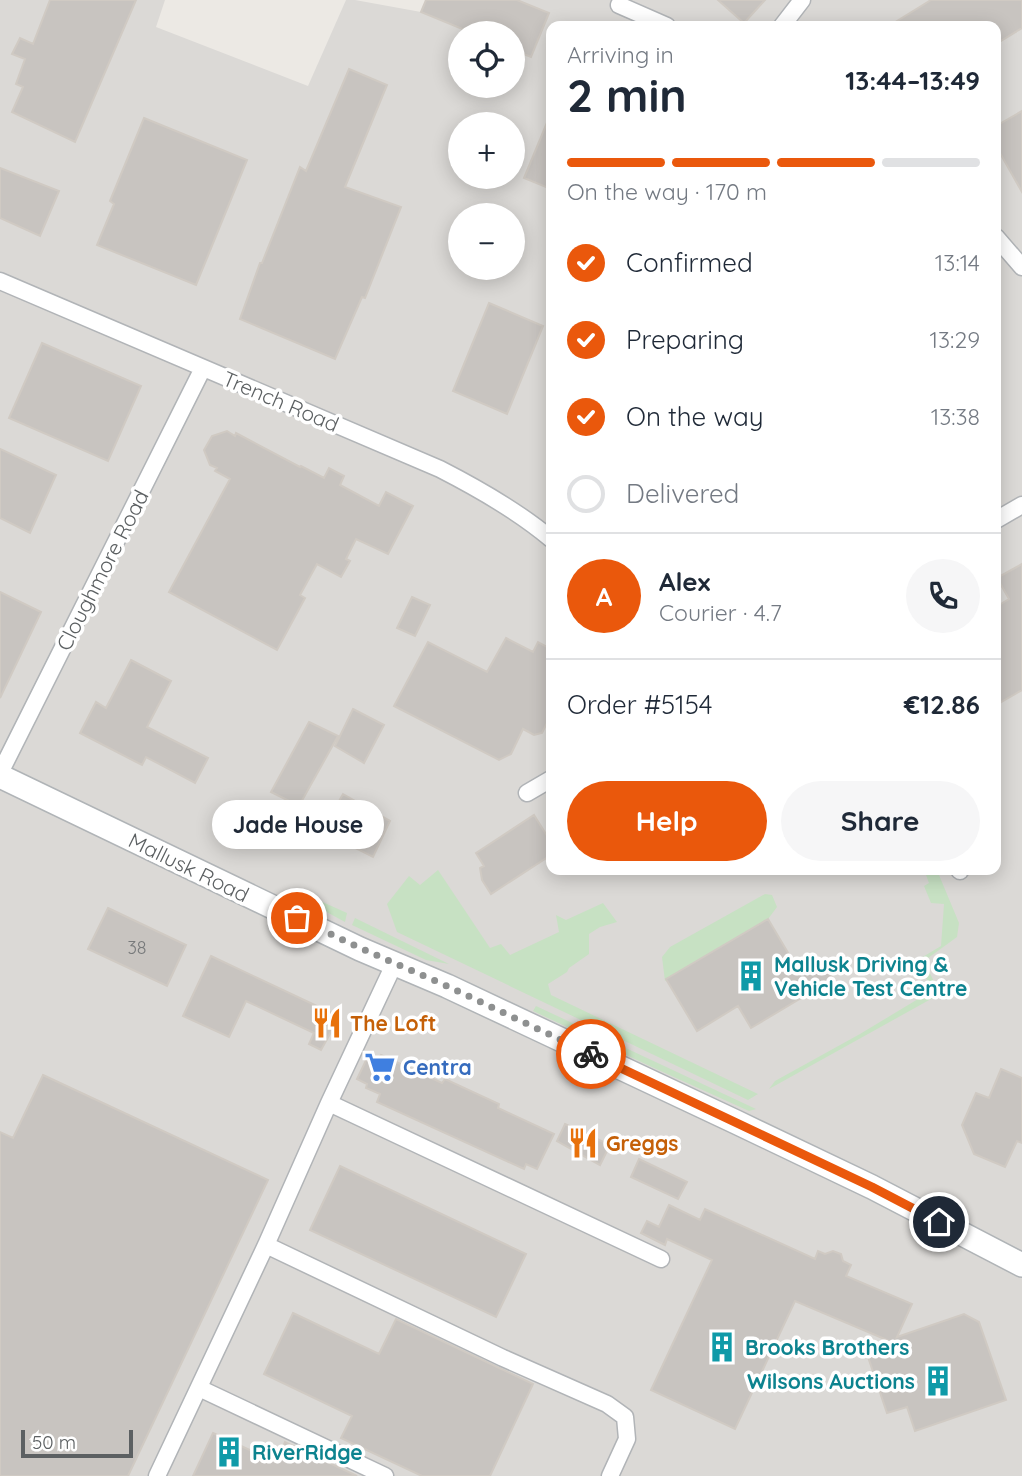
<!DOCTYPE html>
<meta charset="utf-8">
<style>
:root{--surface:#fff;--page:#f6f6f7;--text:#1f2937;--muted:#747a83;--line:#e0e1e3;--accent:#ea580c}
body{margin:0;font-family:Quicksand,sans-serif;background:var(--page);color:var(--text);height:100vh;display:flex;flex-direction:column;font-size:26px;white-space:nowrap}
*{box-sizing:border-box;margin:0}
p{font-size:23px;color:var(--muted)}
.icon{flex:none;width:38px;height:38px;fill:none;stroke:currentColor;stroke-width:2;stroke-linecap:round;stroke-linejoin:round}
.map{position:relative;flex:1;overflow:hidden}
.sheet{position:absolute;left:546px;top:21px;width:455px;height:854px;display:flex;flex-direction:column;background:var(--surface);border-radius:14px;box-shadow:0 4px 18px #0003}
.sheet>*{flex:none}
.controls{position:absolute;left:448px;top:21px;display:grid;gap:14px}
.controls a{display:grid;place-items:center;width:77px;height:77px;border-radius:50%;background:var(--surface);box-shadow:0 4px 18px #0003;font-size:35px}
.scale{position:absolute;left:21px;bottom:18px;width:112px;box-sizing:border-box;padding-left:7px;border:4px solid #5c6062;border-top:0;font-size:19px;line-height:24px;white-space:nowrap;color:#5c6062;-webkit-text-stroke:5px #fff;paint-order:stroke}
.pin{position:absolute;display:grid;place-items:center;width:60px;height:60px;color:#fff;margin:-30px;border:4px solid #fff;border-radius:50%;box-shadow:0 2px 7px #0007}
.courier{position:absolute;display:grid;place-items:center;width:70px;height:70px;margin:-35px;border:5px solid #ea580c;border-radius:50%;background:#fff;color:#222;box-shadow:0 2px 9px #0007}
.bubble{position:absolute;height:49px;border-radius:24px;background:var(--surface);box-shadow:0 4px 18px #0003;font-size:23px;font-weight:800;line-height:49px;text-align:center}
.summary em{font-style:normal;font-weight:800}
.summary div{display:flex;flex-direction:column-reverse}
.summary{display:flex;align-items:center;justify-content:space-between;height:119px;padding:0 21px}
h1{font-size:46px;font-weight:800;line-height:52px}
.bar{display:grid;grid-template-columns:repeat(4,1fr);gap:10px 7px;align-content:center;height:84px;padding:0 21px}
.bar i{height:9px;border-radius:5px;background:var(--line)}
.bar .selected{background:var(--accent)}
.bar p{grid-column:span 4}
.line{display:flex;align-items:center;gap:18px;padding:0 21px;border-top:2px solid var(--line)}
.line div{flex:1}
.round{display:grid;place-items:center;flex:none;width:74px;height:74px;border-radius:37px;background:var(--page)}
ol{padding:0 21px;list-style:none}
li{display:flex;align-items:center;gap:21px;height:77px}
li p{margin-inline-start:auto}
li .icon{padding:7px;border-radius:50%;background:var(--accent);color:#fff;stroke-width:4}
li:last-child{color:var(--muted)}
li i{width:38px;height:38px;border:4px solid var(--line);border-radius:50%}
.button{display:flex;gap:14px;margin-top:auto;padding:14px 21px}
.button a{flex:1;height:80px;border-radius:42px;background:var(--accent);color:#fff;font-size:28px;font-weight:800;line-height:80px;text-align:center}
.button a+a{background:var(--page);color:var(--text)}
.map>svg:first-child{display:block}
</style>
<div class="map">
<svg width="1022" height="1476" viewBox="0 0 1022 1476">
<rect width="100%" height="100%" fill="#ece9e4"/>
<!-- industrial -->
<path fill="#dbd9d6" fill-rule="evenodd" d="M0 0H165L156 27 308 86 346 0H355L421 12 426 0H1022V1476H0ZM551 26H996V870H551ZM460 33H513V86H460ZM460 124H513V177H460ZM460 215H513V268H460Z"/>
<!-- green -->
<path fill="#c7e1c3" d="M438 870 490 948 501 944 510 955 559 932 556 915 566 920 603 903 617 922 600 927 589 934V954L569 968 567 972 548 984 551 995 758 1094 748 1100 397 932 387 904 409 876 420 885Z
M926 875H939L959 923 957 937 924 961 940 994 769 1089 775 1081 860 1034 933 990 916 961 941 946 944 904 931 903 924 886 929 883Z
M298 891 347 913 345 922 301 898Z
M765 894 772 895 777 907 768 919 665 981 662 957 670 947Z
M355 918 449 964 426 960 352 925Z
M536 1006 756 1109 749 1111 654 1068 533 1011Z"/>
<!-- building -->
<path fill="#c8c4c0" stroke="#d0cac3" stroke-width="2" d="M50 0H136L75 142 12 112 23 87 16 84 25 59 12 54 20 38 33 44Z
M426 0H517L549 13 531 57 513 50V33H472L421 12Z
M718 0H765L744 23Z
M931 0H1022V28L996 44V26H889Z
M349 69 387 85 345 187 401 207 365 298 362 297 335 359 240 319 260 263H262L300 167 306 171Z
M1022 111V192L996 146V126Z
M551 113V189L524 178Z
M144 118 247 160 196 285 97 245 114 204 110 201Z
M0 168 59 191 40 236 0 218Z
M489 303 543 326 507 414 453 391Z
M42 343 141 386 108 461 9 418Z
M227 431 235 436 236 433 300 467 301 466 324 478 329 468 344 476 340 485 379 506 386 492 413 506 388 554 356 539 346 559 350 561 341 577 317 564 300 595 305 598 277 650 169 592 230 479 215 471 217 468 210 465 204 450 212 436Z
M0 449 56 475 30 533 0 518Z
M1022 564V690L996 705V607L1009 599 997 578Z
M0 592 41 612 0 698Z
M412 597 430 605 415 636 397 628Z
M506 638 533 652 538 642 551 649V715L542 733 534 735 523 729 511 754 499 760 394 706 428 642 487 672Z
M131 660 171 681 147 727 208 758 195 783 146 757 142 765 80 733 96 702 106 708Z
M353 709 384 725 364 763 335 746Z
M309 722 338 736 299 806 271 792Z
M343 794 390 821 373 857 322 831Z
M534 815 551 842V855L491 894 482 880 480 868 484 866 476 853Z
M108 908 186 945 167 986 88 949Z
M768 919 800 973 822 960 833 979 751 1028 738 1006 697 1031 666 979Z
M211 956 338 1016V1018L341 1019 336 1034 331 1032 321 1050 309 1044 314 1033 246 1001 229 1037 183 1016Z
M381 1055 442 1083 445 1079 499 1104 498 1108 554 1134 537 1169 526 1164 524 1169 377 1102 380 1094 366 1088 367 1084 357 1079 368 1056 378 1061Z
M1001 1069 1022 1078V1143L1017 1141 1005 1167 974 1154 962 1125 976 1093 989 1098Z
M43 1075 268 1180 128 1476H0V1132L13 1138Z
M565 1124 610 1145 600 1165 557 1141Z
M639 1159 687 1182 678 1199 631 1177Z
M340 1166 526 1254 496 1317 310 1230Z
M669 1205 700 1220 705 1209 815 1259 818 1251 825 1254 833 1251 841 1254 843 1261 851 1265 846 1276 912 1304 897 1337 964 1314 979 1322 1006 1400 915 1431 907 1407 887 1413 865 1348 887 1340 795 1301 735 1429 651 1390 712 1260 667 1239 665 1245 641 1233 647 1221 659 1227Z
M293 1313 379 1354 396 1319 533 1384 490 1476H422L341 1438 352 1416 264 1374Z
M213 1433 276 1462 285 1442 357 1476H193Z"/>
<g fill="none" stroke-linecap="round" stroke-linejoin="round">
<!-- minor casing -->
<g stroke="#b1b4b7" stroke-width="19">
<path id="minor" d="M619 5 667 26
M782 26 802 0
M996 237 1022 267
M0 281 440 469C479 489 518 511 551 539
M996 520 1022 505
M0 773 203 368
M527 793 551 779
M959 870 960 871
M329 1103 661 1259
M266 1245 503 1358 607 1404 625 1417 627 1439 610 1476
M199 1388 385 1476
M157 1476 266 1245 329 1103 390 973 396 964"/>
</g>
<!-- secondary casing -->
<g stroke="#b0b4b7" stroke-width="26">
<path id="secondary" d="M0 776 360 949 447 986 736 1122 872 1187 1022 1265"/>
</g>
<!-- minor -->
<use href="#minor" stroke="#fff" stroke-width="16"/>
<!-- secondary -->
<use href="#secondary" stroke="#fff" stroke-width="23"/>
</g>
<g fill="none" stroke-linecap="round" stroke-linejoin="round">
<!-- done -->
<path stroke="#8e9090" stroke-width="7" stroke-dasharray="0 12.6" d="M297 918 360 948 447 986 591 1054"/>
<!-- route -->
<path stroke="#ea580c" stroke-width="9" d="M591 1054 872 1187 939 1222"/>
</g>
<!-- icons -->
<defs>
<g id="building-bare" transform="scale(2.415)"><path d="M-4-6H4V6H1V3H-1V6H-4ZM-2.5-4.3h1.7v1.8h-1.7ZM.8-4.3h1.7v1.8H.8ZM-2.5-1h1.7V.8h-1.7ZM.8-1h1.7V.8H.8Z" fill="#0f9aa8" stroke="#fff" stroke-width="2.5" paint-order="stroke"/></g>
<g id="restaurant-bare" transform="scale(2.415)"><path d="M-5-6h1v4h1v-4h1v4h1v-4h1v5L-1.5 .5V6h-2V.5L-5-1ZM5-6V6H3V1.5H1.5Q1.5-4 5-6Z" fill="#e8710a" stroke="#fff" stroke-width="2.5" paint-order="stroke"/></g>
<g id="supermarket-bare" transform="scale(2.415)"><path d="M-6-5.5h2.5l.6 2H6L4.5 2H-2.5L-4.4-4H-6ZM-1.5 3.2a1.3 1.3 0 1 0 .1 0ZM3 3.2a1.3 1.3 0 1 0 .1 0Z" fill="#3f7fe0" stroke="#fff" stroke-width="2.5" paint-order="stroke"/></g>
</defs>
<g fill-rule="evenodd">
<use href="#building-bare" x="751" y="976"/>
<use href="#restaurant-bare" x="327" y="1023"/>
<use href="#supermarket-bare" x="380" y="1067"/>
<use href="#restaurant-bare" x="583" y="1143"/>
<use href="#building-bare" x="722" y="1347"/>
<use href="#building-bare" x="938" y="1381"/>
<use href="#building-bare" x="229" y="1452"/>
</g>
<g text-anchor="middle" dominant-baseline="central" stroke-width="7" stroke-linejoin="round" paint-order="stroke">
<!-- number labels -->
<g font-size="18" fill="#77797a">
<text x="137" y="947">38</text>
</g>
<!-- street labels -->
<g font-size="21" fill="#5c6062" stroke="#fff">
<text transform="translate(281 401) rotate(23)">Trench Road</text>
<text transform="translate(102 570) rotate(-63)">Cloughmore Road</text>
<text transform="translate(189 867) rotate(26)">Mallusk Road</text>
</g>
<!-- culture labels -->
<g font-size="21" font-weight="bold" fill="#0d838f" stroke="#fff" text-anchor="start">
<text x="774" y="964">Mallusk Driving &amp;<tspan x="774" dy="24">Vehicle Test Centre</tspan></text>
<text x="745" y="1347">Brooks Brothers</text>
<text x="915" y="1381" text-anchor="end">Wilsons Auctions</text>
<text x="252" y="1452">RiverRidge</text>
</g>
<!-- food labels -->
<g font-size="21" font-weight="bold" fill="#c56008" stroke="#fff" text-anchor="start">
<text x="350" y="1023">The Loft</text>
<text x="606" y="1143">Greggs</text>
</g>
<!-- shop labels -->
<g font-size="21" font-weight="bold" fill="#366cbe" stroke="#fff" text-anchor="start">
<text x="403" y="1067">Centra</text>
</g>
</g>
</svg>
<div class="controls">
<a><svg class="icon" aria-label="locate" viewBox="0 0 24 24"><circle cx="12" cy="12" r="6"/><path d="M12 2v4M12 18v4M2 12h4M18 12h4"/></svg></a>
<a>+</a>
<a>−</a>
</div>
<div class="scale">50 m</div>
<div class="pin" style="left:297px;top:918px;background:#ea580c"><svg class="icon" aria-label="bag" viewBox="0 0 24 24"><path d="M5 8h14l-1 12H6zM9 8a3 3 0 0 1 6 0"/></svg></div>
<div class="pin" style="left:939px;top:1222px;background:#1f2937"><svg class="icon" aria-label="home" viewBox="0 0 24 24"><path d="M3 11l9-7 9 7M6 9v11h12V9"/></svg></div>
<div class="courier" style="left:591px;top:1054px"><svg class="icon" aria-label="bike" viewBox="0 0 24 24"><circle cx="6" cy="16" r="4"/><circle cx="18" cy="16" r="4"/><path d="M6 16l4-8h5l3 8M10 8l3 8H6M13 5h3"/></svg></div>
<div class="bubble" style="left:212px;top:800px;width:172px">Jade House</div>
<section class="sheet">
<div class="summary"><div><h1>2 min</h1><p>Arriving in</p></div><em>13:44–13:49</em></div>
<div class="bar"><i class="selected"></i><i class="selected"></i><i class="selected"></i><i></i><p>On the way · 170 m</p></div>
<ol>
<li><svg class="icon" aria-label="check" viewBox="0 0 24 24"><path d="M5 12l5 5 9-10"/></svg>Confirmed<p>13:14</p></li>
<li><svg class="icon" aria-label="check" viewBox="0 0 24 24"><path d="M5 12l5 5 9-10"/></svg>Preparing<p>13:29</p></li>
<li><svg class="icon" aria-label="check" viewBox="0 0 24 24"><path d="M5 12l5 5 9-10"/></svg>On the way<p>13:38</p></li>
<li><i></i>Delivered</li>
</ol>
<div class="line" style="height:126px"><b class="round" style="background:var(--accent);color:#fff">A</b><div><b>Alex</b><p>Courier · 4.7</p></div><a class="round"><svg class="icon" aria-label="phone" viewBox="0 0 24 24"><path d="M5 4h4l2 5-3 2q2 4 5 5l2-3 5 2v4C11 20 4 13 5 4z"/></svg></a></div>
<div class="line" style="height:91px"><div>Order #5154</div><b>€12.86</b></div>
<div class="button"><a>Help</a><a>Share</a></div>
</section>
</div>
